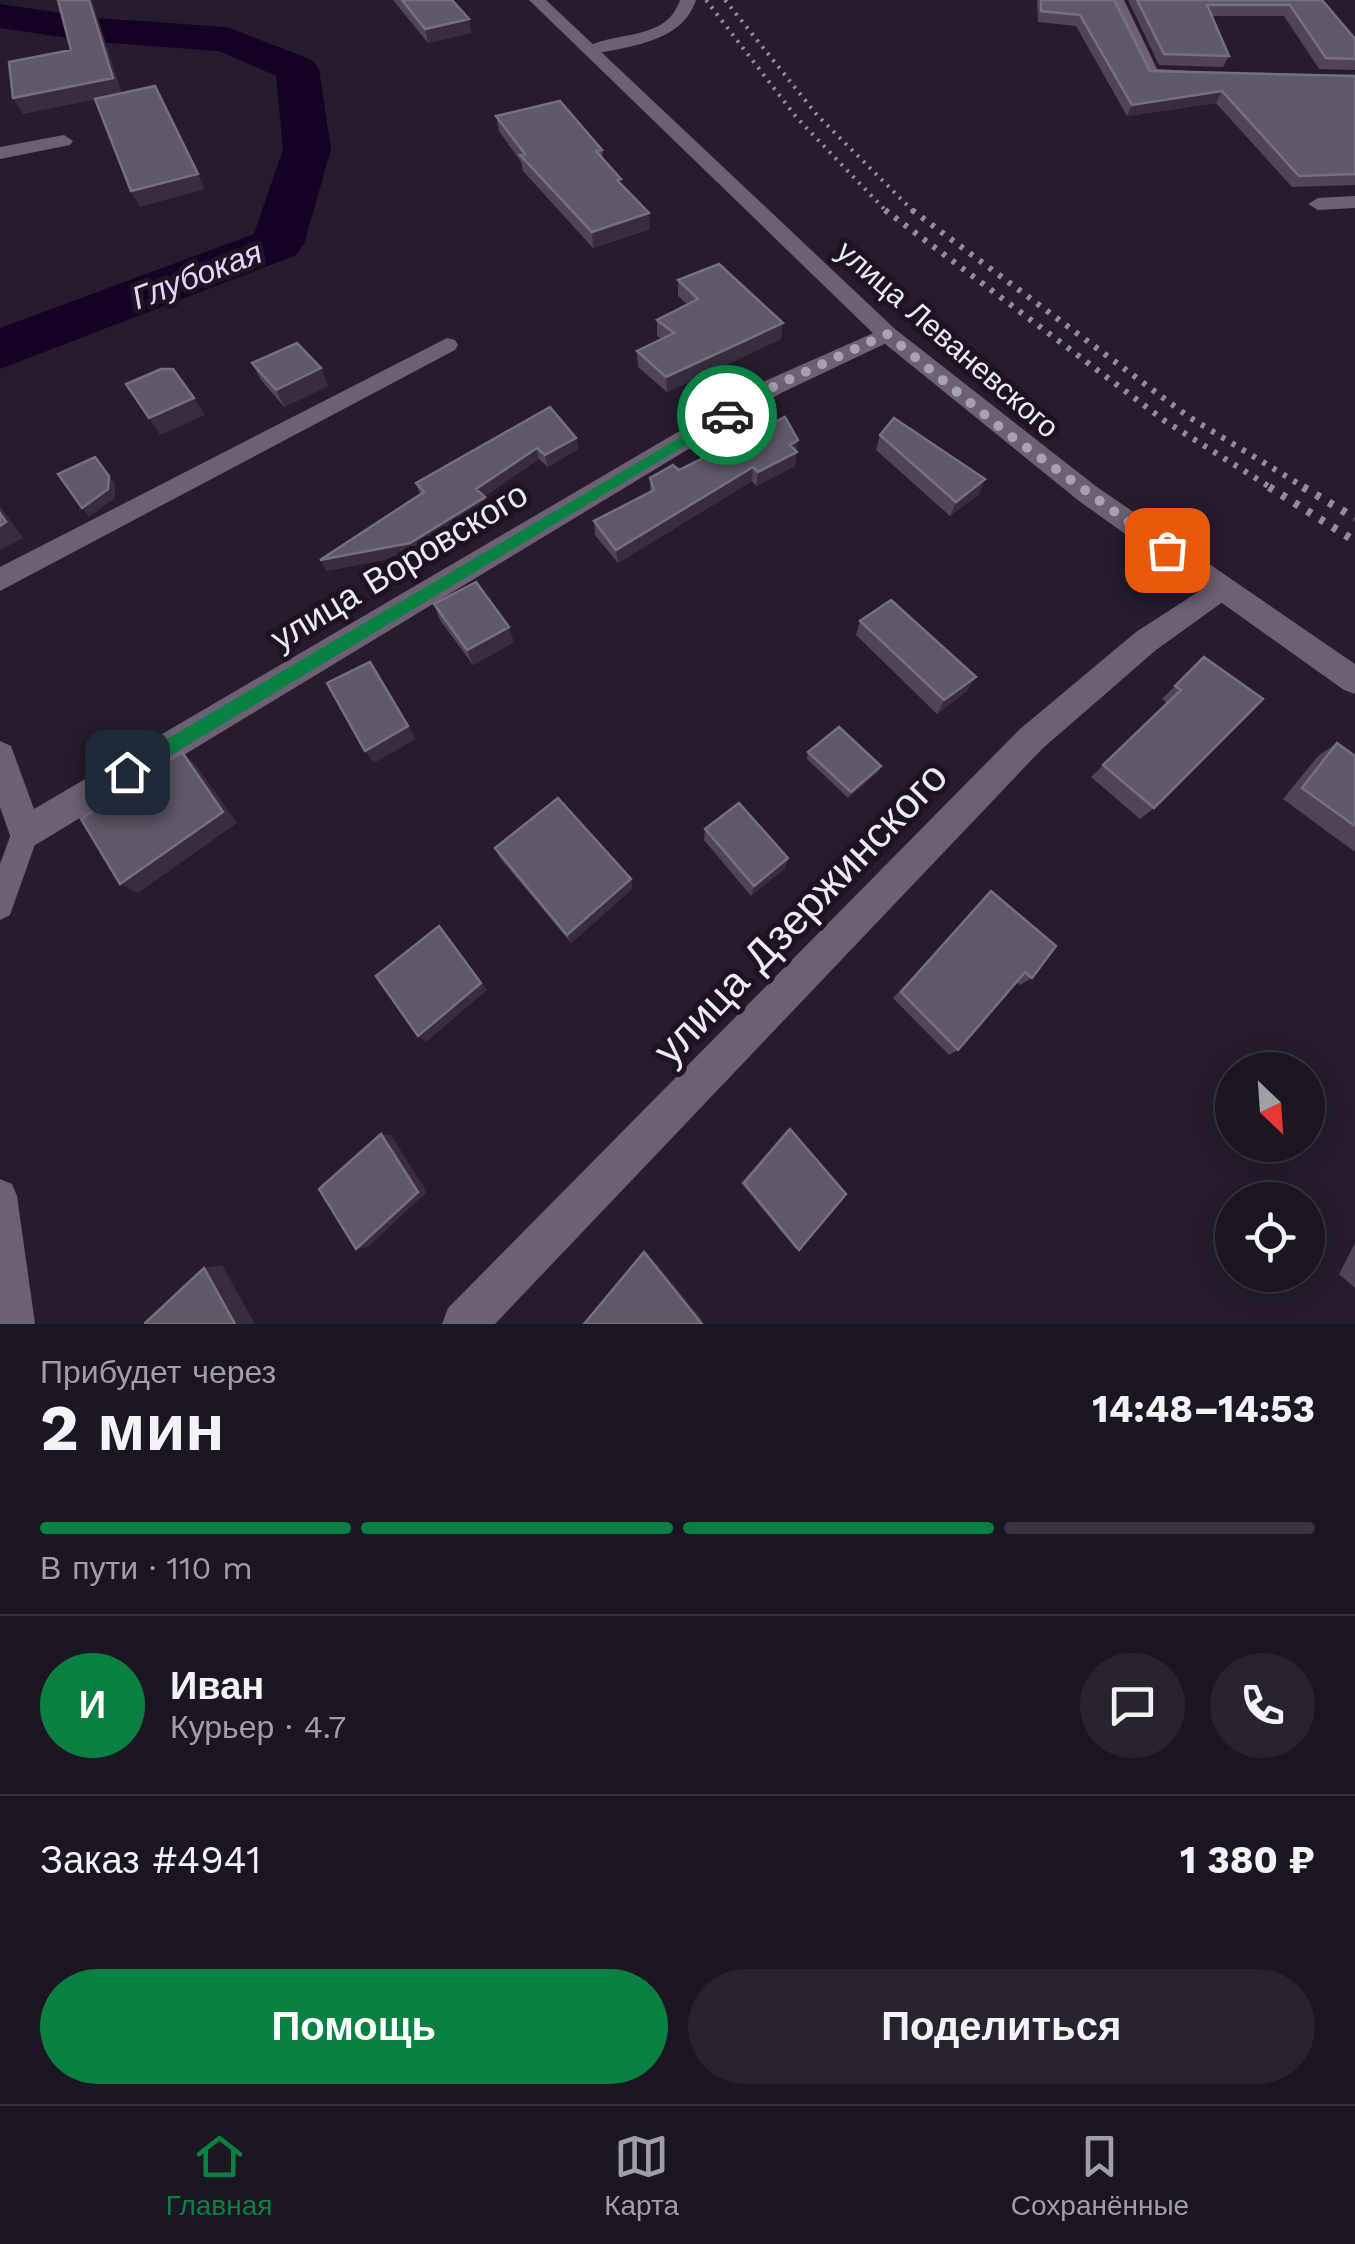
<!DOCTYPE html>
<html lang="ru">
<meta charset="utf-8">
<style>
:root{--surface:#1c1522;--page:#29222f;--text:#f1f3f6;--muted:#a09fa5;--line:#3a3440;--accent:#0b8043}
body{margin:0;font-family:"Work Sans",sans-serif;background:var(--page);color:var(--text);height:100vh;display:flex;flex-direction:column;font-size:38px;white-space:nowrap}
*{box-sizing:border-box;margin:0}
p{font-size:32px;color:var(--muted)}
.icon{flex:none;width:55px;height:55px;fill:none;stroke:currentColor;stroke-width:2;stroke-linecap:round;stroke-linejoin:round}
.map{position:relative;height:1324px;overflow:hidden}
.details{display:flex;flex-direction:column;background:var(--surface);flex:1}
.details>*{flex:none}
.needle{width:65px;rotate:155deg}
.tools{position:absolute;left:1215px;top:1052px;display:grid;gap:20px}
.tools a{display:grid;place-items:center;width:110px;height:110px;border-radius:50%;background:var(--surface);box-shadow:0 5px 25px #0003,0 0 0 2px var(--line);font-size:50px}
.pin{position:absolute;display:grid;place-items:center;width:85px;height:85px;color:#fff;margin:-42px;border-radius:20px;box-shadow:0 5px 15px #0006}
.courier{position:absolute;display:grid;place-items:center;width:100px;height:100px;margin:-50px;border:8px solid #0b8043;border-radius:50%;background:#fff;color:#222;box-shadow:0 2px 12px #0007}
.head em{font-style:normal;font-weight:700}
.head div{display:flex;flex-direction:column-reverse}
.head{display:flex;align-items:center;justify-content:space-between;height:170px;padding:0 40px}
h1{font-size:65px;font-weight:700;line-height:75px}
.bar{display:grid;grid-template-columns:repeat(4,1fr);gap:15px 10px;align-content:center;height:120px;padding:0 40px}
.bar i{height:12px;border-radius:8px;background:var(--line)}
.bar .selected{background:var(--accent)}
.bar p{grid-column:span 4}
.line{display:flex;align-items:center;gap:25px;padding:0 40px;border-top:2px solid var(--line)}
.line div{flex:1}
.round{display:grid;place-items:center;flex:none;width:105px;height:105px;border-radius:52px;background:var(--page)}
.button{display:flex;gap:20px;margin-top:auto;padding:20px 40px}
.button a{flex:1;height:115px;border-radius:60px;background:var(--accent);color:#fff;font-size:40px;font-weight:700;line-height:115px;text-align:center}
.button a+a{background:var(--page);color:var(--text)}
.tabs{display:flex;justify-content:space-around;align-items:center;height:140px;border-top:2px solid var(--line);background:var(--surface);font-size:28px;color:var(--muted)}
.tabs a{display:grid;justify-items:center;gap:5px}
.tabs .selected{color:var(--accent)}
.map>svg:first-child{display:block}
</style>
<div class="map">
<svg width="1355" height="1324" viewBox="0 0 1355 1324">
<rect width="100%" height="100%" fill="#261c2d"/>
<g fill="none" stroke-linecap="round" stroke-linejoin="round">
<!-- river -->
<path fill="#170025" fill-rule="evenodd" d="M0 4 96 18 227 27 312 60 319 69 331 149 304 244 296 255 0 369V328L254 234 283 149 276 76 219 51 96 42 0 28Z"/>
<!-- service -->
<path fill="#6c6074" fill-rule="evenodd" d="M25 820 35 823 39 833 10 915 0 920V864L15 823Z
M0 1179 12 1184 17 1196 35 1324H0Z"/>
<!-- minor -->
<path fill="#6c6074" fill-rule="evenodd" d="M680 0H696C682 43 629 46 590 55L582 50C612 29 665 44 680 0Z
M1108 0H1124L1157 69 1192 71V79L1145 78Z
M64 135 73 141 70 145 0 159V147Z
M1355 196V208L1318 210 1308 204 1318 198Z
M887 327 895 329 898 334 895 339 781 393 37 844 25 849 13 844 0 807V741L11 746 34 809 765 381Z
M447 338 455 340 458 345 455 350 0 591V567Z
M1221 577 1231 580 1235 588 1231 596 1156 650 1042 749 495 1324H442L448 1308 1020 729 1136 632Z"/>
<!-- tertiary -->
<path fill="#6c6074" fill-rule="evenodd" d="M529 0H546L895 329 1097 487 1355 664V694L1344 690 1079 501 879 339Z"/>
<!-- rail-far2 -->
<path stroke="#948c9a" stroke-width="4" stroke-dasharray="2.5 6" stroke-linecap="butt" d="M706 0 797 118 888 213
M725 0 817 115 915 213"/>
<!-- rail-far1 -->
<path stroke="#948c9a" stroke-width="6" stroke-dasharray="4 8" stroke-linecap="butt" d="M885 210 1165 421 1273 489
M912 210 1189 417 1307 489"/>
<!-- rail -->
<path stroke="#948c9a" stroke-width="8" stroke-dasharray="5 10" stroke-linecap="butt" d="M1269 487 1355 541
M1303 487 1355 518"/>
</g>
<!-- wall -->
<path fill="#4f4557" d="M393 0H452L469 19 471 33 428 43Z
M1037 0H1114L1150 71 1355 76V185L1292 187 1216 103 1127 116 1076 26 1038 22Z
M1128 0H1322L1355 39V70L1319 69 1284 16H1211L1229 56 1223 67 1159 65Z
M496 116 602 150 603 159 650 229 593 248 523 171 521 162 499 131Z
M678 280 781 339 667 392 638 367 637 351 662 339 657 336V320L687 304 678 296Z
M252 363 321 368 328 386 284 407 261 380Z
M880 435 979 494 950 516 876 450Z
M576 438 578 449 548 467 539 459 485 496 488 508 414 554 326 571 420 495 416 483Z
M796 451 795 466 756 486 752 481 618 563 595 535 594 521 650 492V478L679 470Z
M434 604 514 642 473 665 440 620Z
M860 621 967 691 937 714 856 635Z
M1204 657 1154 808 1140 819 1091 777 1167 703 1162 699Z
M1337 743 1355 756V852L1283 799 1318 756Z
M808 752 881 766 878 772 848 798 807 759Z
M705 829 788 858 785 868 751 896 704 840Z
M495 848 631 879 632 889 571 943 500 858Z
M991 891 1032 978 1020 985 1017 982 958 1050 949 1055 893 998Z
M790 1129 799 1250 795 1248 741 1183 786 1131Z
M1355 1243V1288L1339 1274Z"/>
<!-- shaded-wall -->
<path fill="#372d3f" d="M89 0H92L122 94 23 114 13 98 113 78Z
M469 19 471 33 428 43 425 29Z
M1222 91 1216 103 1127 116 1132 105Z
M198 174 205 189 140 207 131 191Z
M649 213 650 229 593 248 592 232Z
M783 323 781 339 667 392 666 377Z
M321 368 328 386 284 407 276 390Z
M194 398 205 415 160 435 149 418Z
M576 438 578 449 548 467 545 455Z
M798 440 795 466 756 486 758 472Z
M537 448 539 459 479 500 476 489Z
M95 457 115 484V498L89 517 82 508Z
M753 467 752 481 618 563 616 550Z
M985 479 979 494 950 516 956 502Z
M485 497 488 508 414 554 326 571 320 560Z
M0 506 23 538 0 550Z
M509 627 514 642 473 665 467 650Z
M976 677 967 691 937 714 944 700Z
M408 726 416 739 374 763 365 751Z
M182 752 196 765 237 823 138 893 120 884Z
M881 766 878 772 848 798 851 792Z
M788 858 785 868 751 896 754 886Z
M631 879 632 889 571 943 567 935Z
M439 926 487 990 426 1042 418 1036Z
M381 1134 391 1135 427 1192 368 1247 356 1249Z
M645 1250 701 1318 702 1323 644 1252Z
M222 1265 255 1324H235L204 1268Z"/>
<!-- building -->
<path fill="#605768" stroke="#776e7e" stroke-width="2.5" d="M58 0H89L113 78 13 98 9 62 71 50Z
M402 0H452L469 19 425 29Z
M1041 0H1114L1150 71 1355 76V174L1299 176 1222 91 1132 105 1080 15 1041 11Z
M1137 0H1322L1355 39V59L1326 58 1290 5H1207L1229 56 1164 54Z
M155 86 198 174 131 191 95 99Z
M560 101 602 150 596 151 621 179 617 180 649 213 592 232 520 155 525 154 496 116Z
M719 264 783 323 666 377 637 351 674 333 657 320 698 299 678 280Z
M297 343 321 368 276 390 252 363Z
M161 369H173L194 398 149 418 126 384Z
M550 407 576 438 545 455 537 448 476 489 485 497 410 543 320 560 424 492 416 483Z
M785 417 798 440 790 445 797 452 758 472 753 467 616 550 594 521 654 490 650 478 673 465 679 470Z
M894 418 985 479 956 502 880 435Z
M95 457 109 476 108 489 82 508 58 474Z
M0 513 6 522 0 526Z
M476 582 509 627 467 650 434 604Z
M891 600 976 677 944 700 860 621Z
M1204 657 1263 699 1154 808 1103 765 1181 690 1175 686Z
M370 662 408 726 365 751 327 683Z
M839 727 881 766 851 792 808 752Z
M1337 743 1355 756V826L1302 788Z
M182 752 223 812 120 884 81 819Z
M558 798 631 879 567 935 495 848Z
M739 803 788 858 754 886 705 829Z
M991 891 1056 946 1032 978 1025 972 958 1050 901 992Z
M439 926 481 983 418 1036 376 976Z
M790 1129 846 1194 799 1250 744 1183Z
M381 1134 418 1192 356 1249 319 1189Z
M644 1252 702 1324H584Z
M204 1268 235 1324H145V1323Z"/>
<!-- route -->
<path fill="#0b8043" d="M727 410 733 415 731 418 133 778H121V766Z"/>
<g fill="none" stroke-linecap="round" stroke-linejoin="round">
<!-- done -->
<path stroke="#a9a1ae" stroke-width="10" stroke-dasharray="0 18" d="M727 415 773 387 887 334 1008 434 1167 550"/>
</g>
<g text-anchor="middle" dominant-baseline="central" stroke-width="10" stroke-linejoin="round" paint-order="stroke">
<!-- far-street labels -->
<g font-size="30" fill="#efe9f4" stroke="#1d1323">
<text transform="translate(948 339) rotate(41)">улица Леваневского</text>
</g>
<!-- far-water labels -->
<g font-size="32" font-style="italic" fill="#e8d2f8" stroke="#1d1323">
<text transform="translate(197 275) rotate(-21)">Глубокая</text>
</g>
<!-- street labels -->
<g font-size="35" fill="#efe9f4" stroke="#1d1323">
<text transform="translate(399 566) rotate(-31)">улица Воровского</text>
</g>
<!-- near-street labels -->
<g font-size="42" fill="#efe9f4" stroke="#1d1323">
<text transform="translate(800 913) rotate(-46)">улица Дзержинского</text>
</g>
</g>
</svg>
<div class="tools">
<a><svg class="needle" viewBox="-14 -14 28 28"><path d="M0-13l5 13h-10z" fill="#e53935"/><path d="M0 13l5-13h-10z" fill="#a09fa5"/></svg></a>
<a><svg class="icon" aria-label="locate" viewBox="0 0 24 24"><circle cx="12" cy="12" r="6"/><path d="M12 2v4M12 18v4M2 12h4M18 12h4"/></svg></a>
</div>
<div class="pin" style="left:1167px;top:550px;background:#ea580c"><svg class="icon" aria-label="bag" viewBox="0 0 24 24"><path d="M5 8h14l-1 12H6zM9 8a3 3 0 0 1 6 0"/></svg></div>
<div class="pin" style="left:127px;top:772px;background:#1f2937"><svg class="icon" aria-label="home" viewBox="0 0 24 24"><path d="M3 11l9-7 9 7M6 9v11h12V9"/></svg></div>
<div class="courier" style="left:727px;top:415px"><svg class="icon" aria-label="car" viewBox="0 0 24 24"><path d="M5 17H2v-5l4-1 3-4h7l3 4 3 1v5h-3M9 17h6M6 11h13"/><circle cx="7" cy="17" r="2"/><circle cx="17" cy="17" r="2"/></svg></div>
</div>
<section class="details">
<div class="head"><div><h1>2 мин</h1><p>Прибудет через</p></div><em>14:48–14:53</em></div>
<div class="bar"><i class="selected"></i><i class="selected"></i><i class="selected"></i><i></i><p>В пути · 110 m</p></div>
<div class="line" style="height:180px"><b class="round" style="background:var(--accent);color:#fff">И</b><div><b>Иван</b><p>Курьер · 4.7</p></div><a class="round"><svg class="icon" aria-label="chat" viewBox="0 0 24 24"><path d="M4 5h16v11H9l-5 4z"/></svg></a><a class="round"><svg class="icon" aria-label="phone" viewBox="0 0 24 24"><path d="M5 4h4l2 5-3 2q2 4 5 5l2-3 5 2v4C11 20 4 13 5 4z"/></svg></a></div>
<div class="line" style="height:130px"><div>Заказ #4941</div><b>1 380 ₽</b></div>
<div class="button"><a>Помощь</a><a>Поделиться</a></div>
</section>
<nav class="tabs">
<a class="selected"><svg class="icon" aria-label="home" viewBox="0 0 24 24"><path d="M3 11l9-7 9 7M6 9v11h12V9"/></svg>Главная</a>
<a><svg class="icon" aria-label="map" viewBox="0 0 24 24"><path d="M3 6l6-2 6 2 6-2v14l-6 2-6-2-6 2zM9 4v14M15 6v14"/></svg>Карта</a>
<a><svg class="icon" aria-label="saved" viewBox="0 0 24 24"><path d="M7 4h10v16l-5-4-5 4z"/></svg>Сохранённые</a>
</nav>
